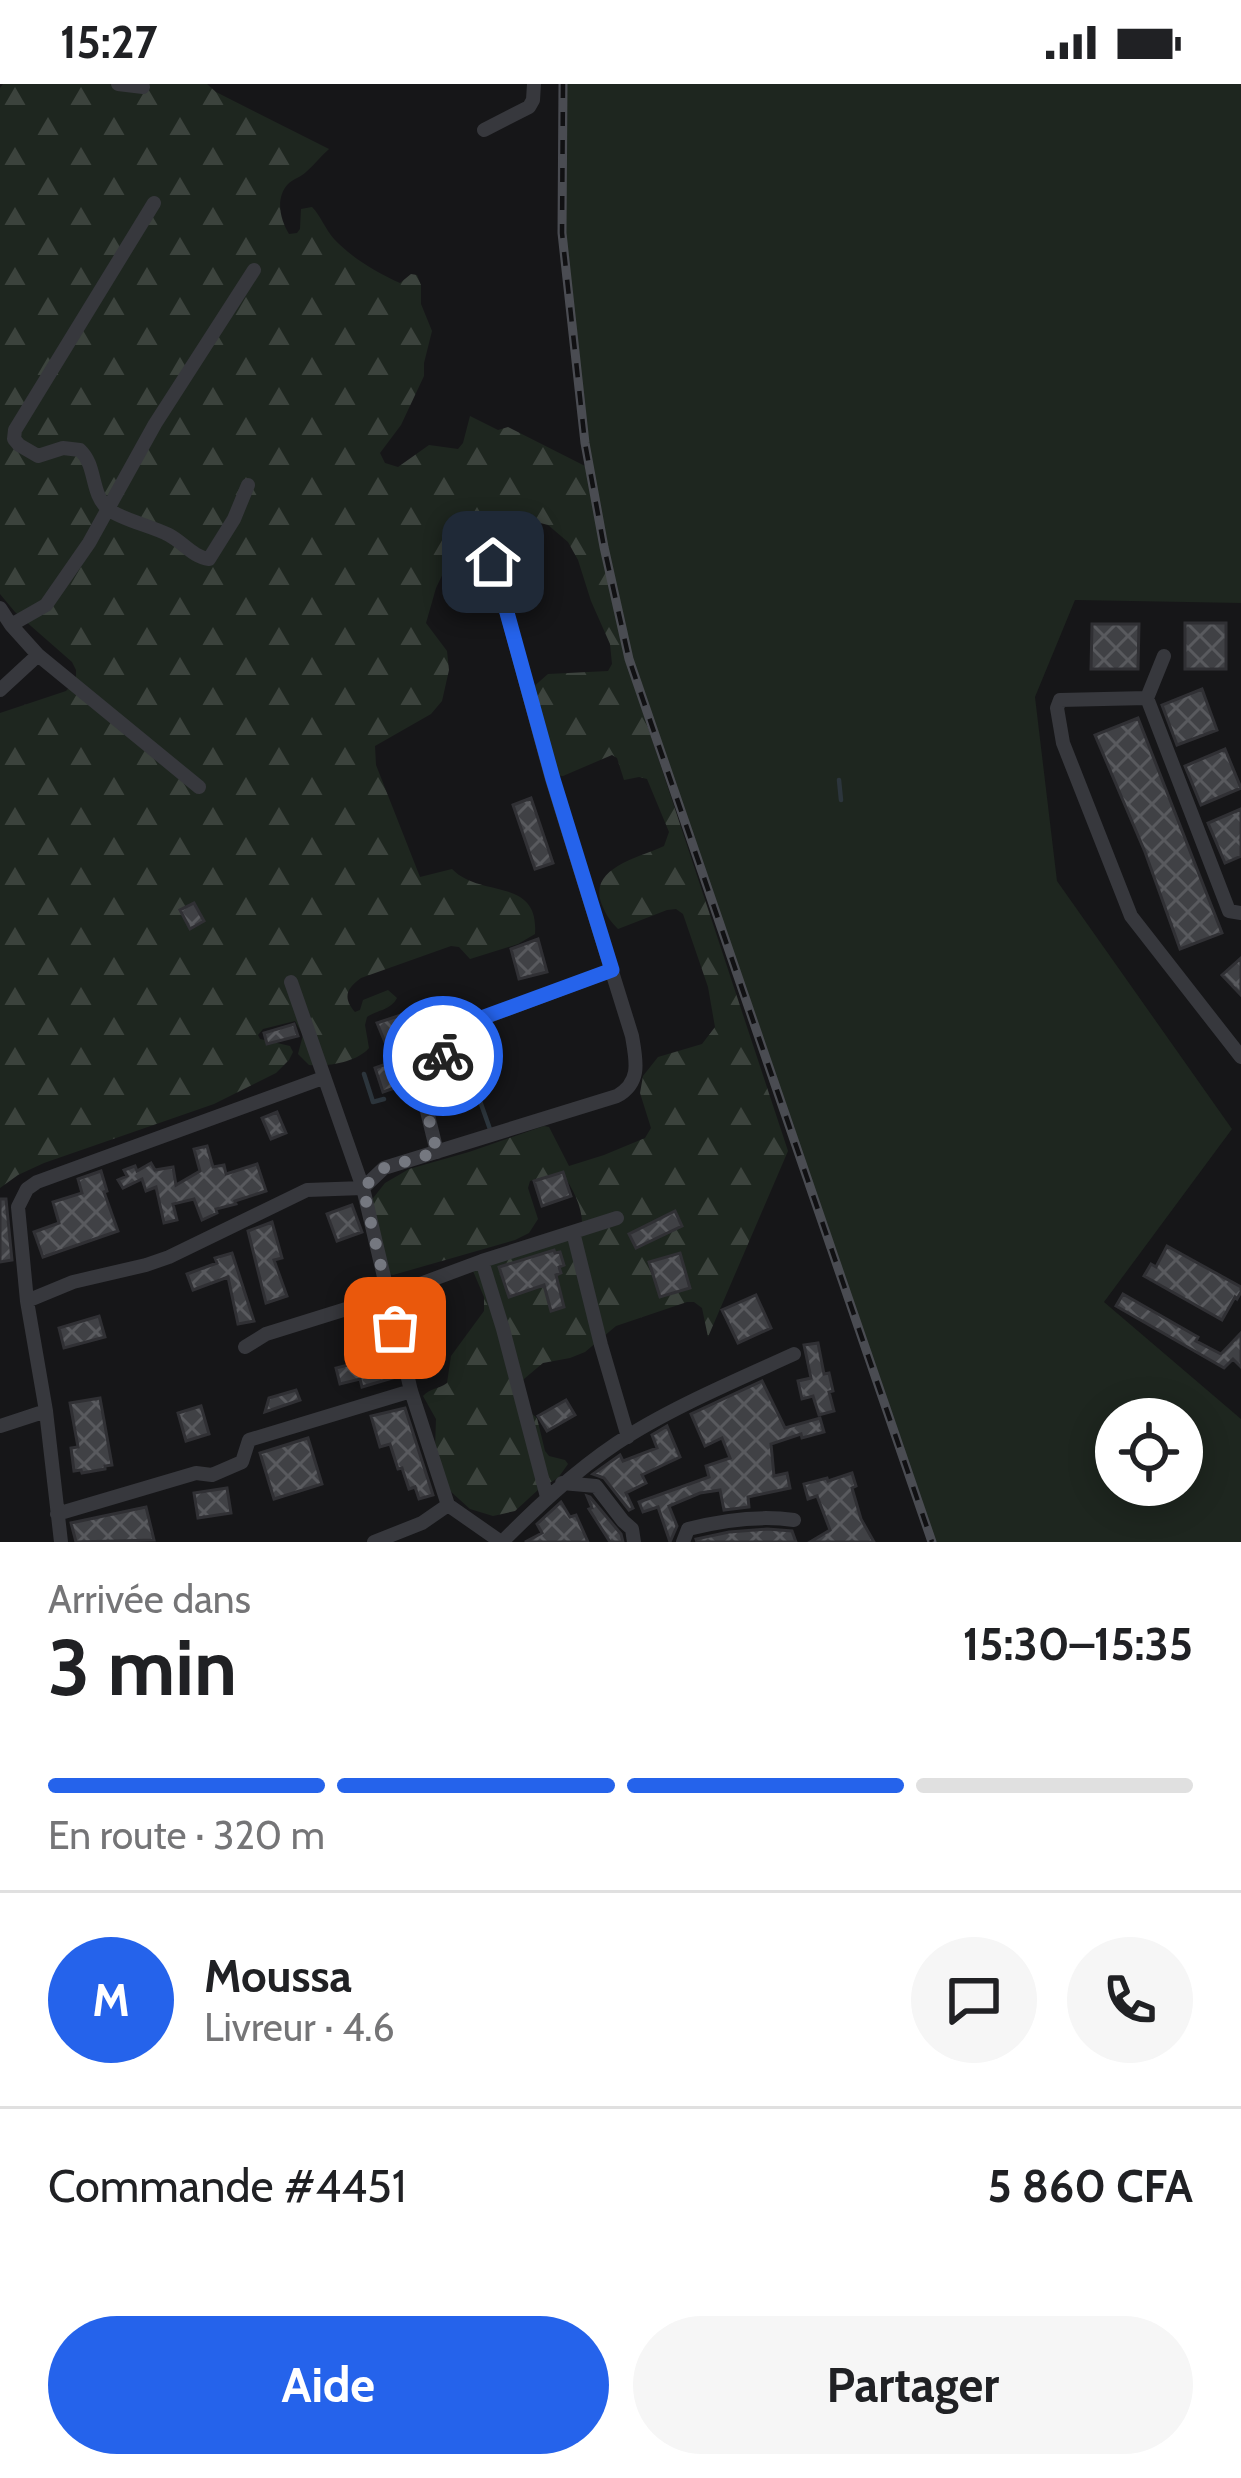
<!DOCTYPE html>
<html lang="fr">
<meta charset="utf-8">
<style>
:root{--surface:#fff;--page:#f6f6f6;--text:#202124;--muted:#757577;--line:#e0e0e0;--accent:#2563eb}
body{margin:0;font-family:Cabin,sans-serif;background:var(--page);color:var(--text);height:100vh;display:flex;flex-direction:column;font-size:45px;white-space:nowrap}
*{box-sizing:border-box;margin:0}
p{font-size:39px;color:var(--muted)}
.icon{flex:none;width:66px;height:66px;fill:none;stroke:currentColor;stroke-width:2;stroke-linecap:round;stroke-linejoin:round}
.map{position:relative;height:1458px;overflow:hidden}
.panel{display:flex;flex-direction:column;background:var(--surface);flex:1}
.panel>*{flex:none}
.tools{position:absolute;left:1095px;top:1314px;display:grid;gap:24px}
.tools a{display:grid;place-items:center;width:108px;height:108px;border-radius:50%;background:var(--surface);box-shadow:0 6px 30px #0003;font-size:60px}
.pin{position:absolute;display:grid;place-items:center;width:102px;height:102px;color:#fff;margin:-51px;border-radius:24px;box-shadow:0 6px 18px #0006}
.courier{position:absolute;display:grid;place-items:center;width:120px;height:120px;margin:-60px;border:9px solid #2563eb;border-radius:50%;background:#fff;color:#222;box-shadow:0 3px 15px #0007}
.headline em{font-style:normal;font-weight:700}
.headline div{display:flex;flex-direction:column-reverse}
.headline{display:flex;align-items:center;justify-content:space-between;height:204px;padding:0 48px}
h1{font-size:78px;font-weight:700;line-height:90px}
.bar{display:grid;grid-template-columns:repeat(4,1fr);gap:18px 12px;align-content:center;height:144px;padding:0 48px}
.bar i{height:15px;border-radius:9px;background:var(--line)}
.bar .current{background:var(--accent)}
.bar p{grid-column:span 4}
.line{display:flex;align-items:center;gap:30px;padding:0 48px;border-top:3px solid var(--line)}
.line div{flex:1}
.round{display:grid;place-items:center;flex:none;width:126px;height:126px;border-radius:63px;background:var(--page)}
.action{display:flex;gap:24px;margin-top:auto;padding:24px 48px}
.action a{flex:1;height:138px;border-radius:72px;background:var(--accent);color:#fff;font-size:48px;font-weight:700;line-height:138px;text-align:center}
.action a+a{background:var(--page);color:var(--text)}
.status{display:flex;justify-content:space-between;align-items:center;height:84px;padding:0 60px;background:var(--surface);direction:ltr}
.status svg{height:33px;fill:currentColor}
.map>svg:first-child{display:block}
</style>
<div class="status"><b>15:27</b><svg viewBox="0 0 49 12"><path d="M0 12V9h3v3zM5 12V6h3v6zM10 12V3h3v9zM15 12V0h3v12zM26 1h20v11H26zM47 4h2v5h-2z"/></svg></div>
<div class="map">
<svg width="1241" height="1458" viewBox="0 0 1241 1458">
<defs>
<pattern id="forest-firs" width="22" height="20" patternUnits="userSpaceOnUse" patternTransform="scale(3)"><rect width="22" height="20" fill="#1e261f"/><path d="M5 1l3.5 6h-7zM16 11l3.5 6h-7z" fill="#3c433d"/></pattern>
<pattern id="building-cross-hatch" width="8" height="8" patternUnits="userSpaceOnUse" patternTransform="scale(3)"><rect width="8" height="8" fill="#404145"/><path d="M0 0l8 8M0 8l8-8" fill="none" stroke="#595a5e"/></pattern>
</defs>
<rect width="100%" height="100%" fill="#161618"/>
<!-- green -->
<path fill="#1e261f" fill-rule="evenodd" d="M563 0H1241V519L1075 516 1035 613 1057 797 1232 1045 1104 1218 1241 1335V1458H932L629 575 604 463 585 359 562 149ZM1182 1335V1401H1116V1335Z"/>
<!-- forest -->
<path fill="url(#forest-firs)" d="M3 0H207L216 8 329 65C321 72 314 81 306 88 301 93 293 95 288 100 275 114 280 135 289 150L297 149 300 145 301 125 312 123C321 132 325 145 334 155 352 174 377 189 400 199L411 190 417 191 421 201V220L432 247 424 279V292L401 341 380 369 385 379 398 383 429 361 458 365 463 359 470 332 498 346 508 343 585 382 617 539 637 610 788 1067 708 1253 702 1224 694 1218H687L616 1242 585 1268 570 1274 543 1279 518 1300 526 1325 537 1334 545 1367 549 1372 565 1376 568 1380 558 1394 539 1405 515 1427 493 1432 470 1425 449 1406 435 1365 436 1335 423 1312C430 1304 439 1305 447 1299L451 1272 484 1227V1213L473 1187 582 1141C583 1125 573 1104 563 1091L555 1090 530 1097 528 1104 538 1135 529 1149 515 1156 393 1191 387 1189 370 1118 385 1099 409 1085 469 1068 544 1042 549 1043 569 1082 604 1071 645 1054 651 1044 640 1009 643 992 658 973 702 960 715 943 708 903 683 830 676 825 667 826 618 845C611 838 606 831 602 821 587 784 638 774 664 762L669 748 647 695 639 693 624 696 617 674 612 671 563 692 552 691 532 604 548 590 608 587 612 580 610 560 591 517 578 476 568 458 548 441 513 432 500 439 489 466 485 468 457 460 436 504 426 539 447 567 449 586 442 617 431 630 375 662 376 681 420 793 452 785C481 815 539 792 535 850L518 860 470 875 459 863 451 862 361 894C347 904 342 913 355 928L360 926 363 916 388 906 397 914C391 926 377 926 367 933L365 941 369 964C357 978 328 983 309 981L298 970 303 951 295 937 263 945 258 951 260 955 290 962 293 968 289 976 276 989 214 1020 44 1079 18 1091 0 1104V629L66 607 76 596V586L72 578 15 528 0 510V4Z"/>
<g fill="none" stroke-linecap="round" stroke-linejoin="round">
<!-- stream -->
<path stroke="#2c353c" stroke-width="4.5" d="M839 696 841 716
M364 990 373 1018 384 1015
M478 996 475 1003 491 1048"/>
</g>
<!-- building -->
<path fill="url(#building-cross-hatch)" stroke="#303034" stroke-width="3" d="M1185 539H1226V585H1185Z
M1092 540H1139L1138 585H1091Z
M1202 605 1217 646 1177 661 1162 621Z
M1138 634 1222 849 1180 865 1145 768 1095 651Z
M1225 665 1241 704 1201 721 1185 682Z
M531 714 553 779 535 785 513 721Z
M1241 725V772L1225 779 1208 739Z
M194 819 204 837 190 845 180 826Z
M538 855 547 888 519 895 511 865Z
M1241 874V911L1222 891Z
M401 931 407 950 385 958 377 939Z
M294 940 298 952 267 960 264 949Z
M395 977 403 1001 383 1008 375 984Z
M277 1028 286 1049 271 1055 262 1034Z
M207 1062 213 1083 224 1081 226 1090 257 1080 266 1107 235 1117 236 1120 216 1125 217 1129 202 1136 194 1115 173 1120 177 1136 164 1139 156 1103 146 1107 142 1095 123 1104 118 1096 127 1092 124 1086 135 1082 137 1087 151 1079 155 1086 173 1083 176 1101 200 1087 194 1065Z
M101 1087 107 1107 104 1108 118 1147 43 1173 34 1148 59 1139 53 1118 82 1109 78 1095Z
M563 1088 571 1112 542 1122 534 1097Z
M0 1115H6L12 1176 0 1178Z
M352 1121 362 1148 337 1157 327 1130Z
M675 1127 682 1142 636 1164 629 1150Z
M272 1138 282 1174 274 1176 287 1212 266 1219 248 1147Z
M1167 1162 1241 1203V1208L1237 1215 1235 1213 1222 1236 1144 1192 1151 1180 1156 1183Z
M554 1166 555 1169 560 1168 564 1181 559 1183 561 1189 556 1191 564 1223 551 1227 544 1201 509 1213 499 1183Z
M232 1169 254 1237 238 1240 228 1193 193 1206 187 1190 217 1179 215 1174Z
M680 1169 690 1204 660 1213 649 1178Z
M1123 1210 1198 1253 1196 1257 1221 1270 1241 1249V1283L1233 1275 1224 1284 1116 1222Z
M756 1211 771 1244 738 1259 722 1226Z
M99 1232 105 1253 64 1264 59 1244Z
M387 1256 396 1293 362 1303 360 1295 340 1300 336 1284 356 1279 354 1271 372 1267 370 1261Z
M818 1259 824 1290 829 1289 833 1307 829 1308 834 1327 819 1331 813 1312 802 1315 798 1297 811 1294 804 1261Z
M762 1297 785 1344 820 1334 824 1348 802 1354 801 1350 771 1360 774 1392 787 1389 790 1404 748 1413 749 1423 724 1426 720 1406 700 1409 669 1422 677 1442 670 1458 658 1423 643 1428 639 1418 709 1393 706 1382 730 1374 722 1354 705 1362 691 1330Z
M296 1306 300 1316 265 1328 269 1314Z
M100 1314 112 1381 105 1382V1385L82 1389 81 1386 74 1387 71 1364 78 1363 70 1319Z
M566 1316 575 1331 547 1347 538 1332Z
M201 1322 209 1350 186 1357 178 1329Z
M405 1324 433 1411 419 1415 415 1403 409 1405 402 1384 398 1385 390 1360 380 1363 371 1332Z
M667 1342 680 1373 642 1391 646 1399 626 1409 633 1424 629 1426 604 1394 593 1390 620 1371 623 1377 657 1364 652 1351Z
M308 1354 322 1400 274 1415 260 1369Z
M852 1389 856 1402 852 1404 861 1435 874 1458H810L830 1446 817 1412 808 1415 804 1400 827 1394 828 1397Z
M227 1404 231 1429 198 1434 194 1409Z
M587 1412 590 1413 621 1450 623 1458H610L589 1425 592 1424Z
M561 1418 570 1433 576 1431 588 1458H525L542 1449 537 1440Z
M146 1423 154 1456 76 1458 71 1439Z
M767 1445 792 1447 796 1458H697L696 1455 729 1448Z"/>
<g fill="none" stroke-linecap="round" stroke-linejoin="round">
<!-- minor -->
<path stroke="#37383d" stroke-width="14" d="M118 0 143 3
M484 46 529 23 533 16 534 0
M154 119 15 346 14 355 19 361 38 372 63 364 80 366C97 382 90 409 108 425 122 436 152 442 169 451 184 459 193 473 209 475L234 435 248 401
M0 524 11 541 38 571 199 703
M11 541 46 521 89 459 155 340 254 186
M1164 572 1147 614 1229 827 1241 829
M0 606 38 571
M1147 614 1060 616 1057 624 1063 659 1131 832 1241 973
M291 898 363 1104 411 1307 448 1421 501 1458
M437 1068 425 1019 426 1013 442 987 447 951 454 945 612 886
M573 1148 601 1261 628 1353
M482 1177 617 1134
M27 1217 73 1198 146 1181 169 1173 307 1106 363 1104 384 1084 617 1012C642 998 636 976 632 952L552 695 493 478
M245 1263 266 1250 388 1212 482 1177 503 1245 547 1413
M0 1342 46 1327
M562 1399 596 1402 623 1437 632 1445 634 1458
M57 1430 196 1389 212 1391 242 1378 249 1356 411 1307
M61 1458 46 1327 27 1217 18 1123 27 1105 37 1098 323 994
M374 1458 422 1439 448 1421
M502 1458C538 1422 574 1388 617 1359 668 1325 737 1296 794 1270
M683 1458 688 1445C723 1436 758 1431 794 1436"/>
<!-- rail casing -->
<g stroke="#4a4c52" stroke-width="9">
<path id="rail" d="M563 0 562 149 585 359 604 463 629 575 932 1458"/>
</g>
<!-- rail -->
<use href="#rail" stroke="#111113" stroke-width="4.5" stroke-dasharray="14" stroke-linecap="butt"/>
</g>
<g fill="none" stroke-linecap="round" stroke-linejoin="round">
<!-- done -->
<path stroke="#757880" stroke-width="12" stroke-dasharray="0 21.6" d="M395 1244 363 1104 384 1084 437 1068 425 1019C427 1001 443 991 443 972"/>
<!-- route -->
<path stroke="#2563eb" stroke-width="15" d="M443 972C443 960 444 953 454 944L612 886 553 695 493 478"/>
</g>
</svg>
<div class="tools">
<a><svg class="icon" aria-label="locate" viewBox="0 0 24 24"><circle cx="12" cy="12" r="6"/><path d="M12 2v4M12 18v4M2 12h4M18 12h4"/></svg></a>
</div>
<div class="pin" style="left:395px;top:1244px;background:#ea580c"><svg class="icon" aria-label="bag" viewBox="0 0 24 24"><path d="M5 8h14l-1 12H6zM9 8a3 3 0 0 1 6 0"/></svg></div>
<div class="pin" style="left:493px;top:478px;background:#1f2937"><svg class="icon" aria-label="home" viewBox="0 0 24 24"><path d="M3 11l9-7 9 7M6 9v11h12V9"/></svg></div>
<div class="courier" style="left:443px;top:972px"><svg class="icon" aria-label="bike" viewBox="0 0 24 24"><circle cx="6" cy="16" r="4"/><circle cx="18" cy="16" r="4"/><path d="M6 16l4-8h5l3 8M10 8l3 8H6M13 5h3"/></svg></div>
</div>
<section class="panel">
<div class="headline"><div><h1>3 min</h1><p>Arrivée dans</p></div><em>15:30–15:35</em></div>
<div class="bar"><i class="current"></i><i class="current"></i><i class="current"></i><i></i><p>En route · 320 m</p></div>
<div class="line" style="height:216px"><b class="round" style="background:var(--accent);color:#fff">M</b><div><b>Moussa</b><p>Livreur · 4.6</p></div><a class="round"><svg class="icon" aria-label="chat" viewBox="0 0 24 24"><path d="M4 5h16v11H9l-5 4z"/></svg></a><a class="round"><svg class="icon" aria-label="phone" viewBox="0 0 24 24"><path d="M5 4h4l2 5-3 2q2 4 5 5l2-3 5 2v4C11 20 4 13 5 4z"/></svg></a></div>
<div class="line" style="height:156px"><div>Commande #4451</div><b>5 860 CFA</b></div>
<div class="action"><a>Aide</a><a>Partager</a></div>
</section>
